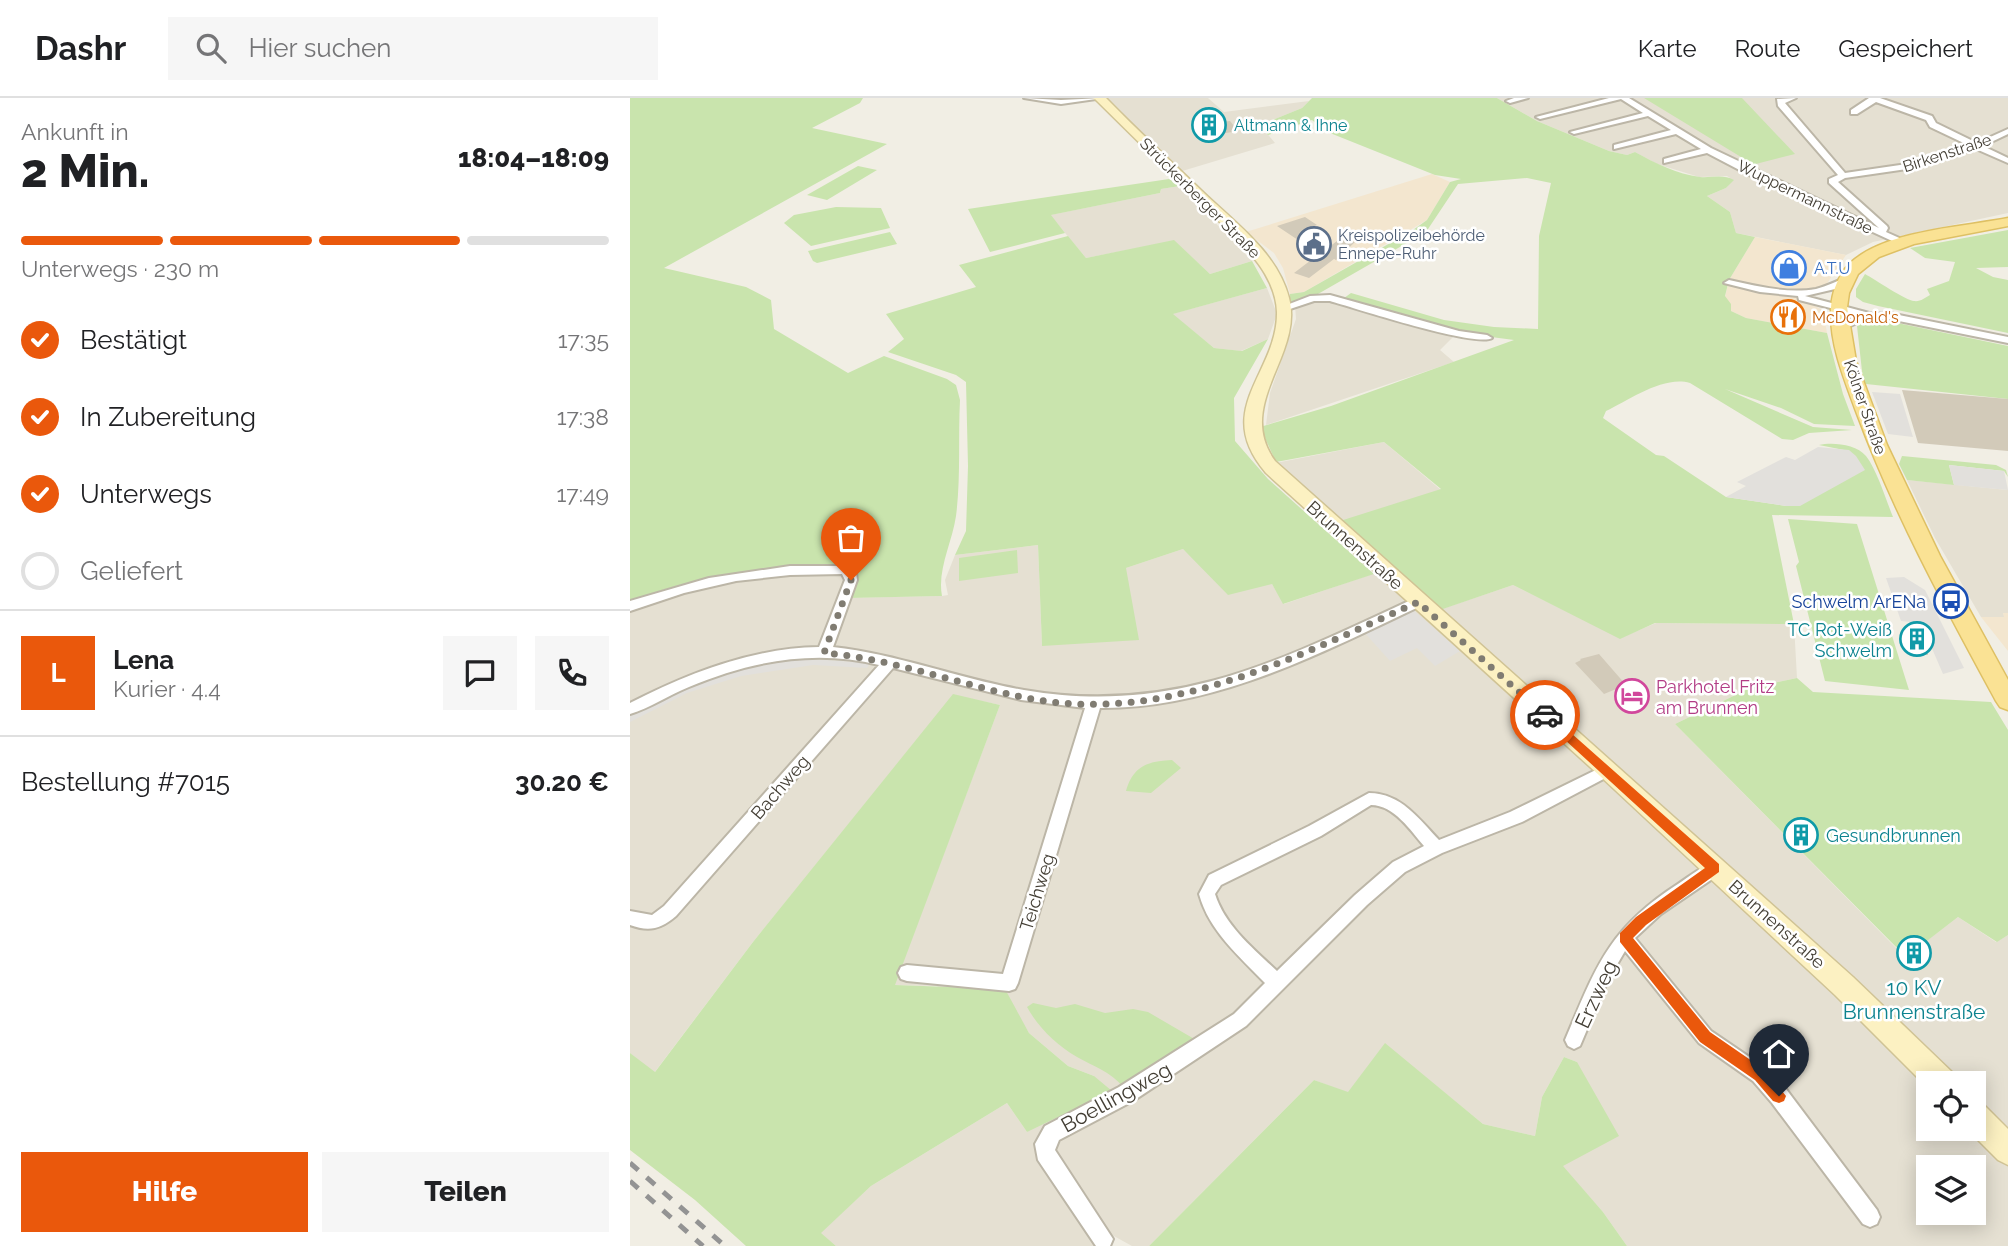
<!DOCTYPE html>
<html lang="de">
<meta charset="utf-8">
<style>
:root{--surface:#fff;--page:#f6f6f6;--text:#202124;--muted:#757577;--line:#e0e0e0;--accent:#ea580c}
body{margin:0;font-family:Raleway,sans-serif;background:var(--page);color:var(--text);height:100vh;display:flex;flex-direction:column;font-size:26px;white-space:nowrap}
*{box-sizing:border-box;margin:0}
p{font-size:23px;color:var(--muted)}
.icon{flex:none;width:38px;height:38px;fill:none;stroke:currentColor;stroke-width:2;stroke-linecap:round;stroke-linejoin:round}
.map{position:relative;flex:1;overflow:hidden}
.side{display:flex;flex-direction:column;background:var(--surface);width:630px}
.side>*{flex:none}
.controls{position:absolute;left:1286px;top:973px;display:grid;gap:14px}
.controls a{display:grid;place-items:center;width:70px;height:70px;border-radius:0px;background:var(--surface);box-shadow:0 4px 18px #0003;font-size:35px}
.pin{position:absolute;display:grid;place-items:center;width:60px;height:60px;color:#fff;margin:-72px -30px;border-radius:50% 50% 50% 0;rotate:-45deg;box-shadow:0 0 7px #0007}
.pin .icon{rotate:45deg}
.courier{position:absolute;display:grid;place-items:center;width:70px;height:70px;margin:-35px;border:5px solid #ea580c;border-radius:50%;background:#fff;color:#222;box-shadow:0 2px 9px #0007}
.overview em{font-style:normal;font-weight:800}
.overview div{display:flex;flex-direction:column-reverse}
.overview{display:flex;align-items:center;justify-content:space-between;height:119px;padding:0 21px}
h1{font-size:46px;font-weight:800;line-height:52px}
.bar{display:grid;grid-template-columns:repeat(4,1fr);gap:10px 7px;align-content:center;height:84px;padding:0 21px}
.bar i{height:9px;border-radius:5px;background:var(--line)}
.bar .on{background:var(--accent)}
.bar p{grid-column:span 4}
.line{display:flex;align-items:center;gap:18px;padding:0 21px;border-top:2px solid var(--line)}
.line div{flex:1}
.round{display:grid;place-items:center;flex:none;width:74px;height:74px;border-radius:0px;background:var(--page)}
ol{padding:0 21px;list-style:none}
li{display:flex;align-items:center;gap:21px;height:77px}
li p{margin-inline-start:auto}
li .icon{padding:7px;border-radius:50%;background:var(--accent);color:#fff;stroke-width:4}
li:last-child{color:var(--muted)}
li i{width:38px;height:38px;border:4px solid var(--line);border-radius:50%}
.button{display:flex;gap:14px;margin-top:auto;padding:14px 21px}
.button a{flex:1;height:80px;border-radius:0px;background:var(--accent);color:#fff;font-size:28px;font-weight:800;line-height:80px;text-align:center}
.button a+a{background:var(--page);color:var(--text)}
header{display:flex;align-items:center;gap:42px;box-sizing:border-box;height:98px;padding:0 35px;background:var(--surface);border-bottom:2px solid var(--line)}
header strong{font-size:33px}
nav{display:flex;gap:38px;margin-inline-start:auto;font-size:24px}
.search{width:490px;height:63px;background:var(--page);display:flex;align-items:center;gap:18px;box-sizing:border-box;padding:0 24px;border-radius:0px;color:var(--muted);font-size:26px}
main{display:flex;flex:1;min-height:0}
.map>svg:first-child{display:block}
</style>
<header>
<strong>Dashr</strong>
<div class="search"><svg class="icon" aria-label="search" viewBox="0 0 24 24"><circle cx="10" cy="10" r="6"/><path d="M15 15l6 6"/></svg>Hier suchen</div>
<nav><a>Karte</a><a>Route</a><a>Gespeichert</a></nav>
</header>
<main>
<section class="side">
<div class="overview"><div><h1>2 Min.</h1><p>Ankunft in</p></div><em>18:04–18:09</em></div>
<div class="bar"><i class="on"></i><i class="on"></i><i class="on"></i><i></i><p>Unterwegs · 230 m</p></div>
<ol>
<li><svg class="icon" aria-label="check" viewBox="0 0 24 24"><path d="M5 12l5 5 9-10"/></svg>Bestätigt<p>17:35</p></li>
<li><svg class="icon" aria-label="check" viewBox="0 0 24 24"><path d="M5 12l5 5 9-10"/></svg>In Zubereitung<p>17:38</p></li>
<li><svg class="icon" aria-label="check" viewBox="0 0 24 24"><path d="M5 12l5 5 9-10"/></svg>Unterwegs<p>17:49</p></li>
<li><i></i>Geliefert</li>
</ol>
<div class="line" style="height:126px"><b class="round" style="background:var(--accent);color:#fff">L</b><div><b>Lena</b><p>Kurier · 4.4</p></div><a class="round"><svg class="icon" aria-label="chat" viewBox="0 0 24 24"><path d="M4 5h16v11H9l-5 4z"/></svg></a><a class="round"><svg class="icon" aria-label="phone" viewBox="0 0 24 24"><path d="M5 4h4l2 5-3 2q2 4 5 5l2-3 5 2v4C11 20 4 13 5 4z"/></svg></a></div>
<div class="line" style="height:91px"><div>Bestellung #7015</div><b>30.20 €</b></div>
<div class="button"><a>Hilfe</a><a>Teilen</a></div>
</section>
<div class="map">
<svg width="1378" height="1148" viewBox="0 0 1378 1148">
<rect width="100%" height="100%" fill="#f1eee4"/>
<!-- residential -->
<path fill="#e5e0d2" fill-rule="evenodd" d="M475 0H578L594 14 679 3 672 10 630 27 645 45 549 74Z
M867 0H1378V115L1243 144 1216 157 1106 135 1100 114 1077 98 1096 90 1103 82 1097 78 1069 79 1027 66 1005 54 997 57 979 53 907 23Z
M550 88 622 163 580 176 544 143 456 160 420 117 530 95 531 91Z
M637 190 647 216 638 241 611 253 584 250 542 216Z
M686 201H698L824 238 810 252 824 264 636 327 640 295 666 221 665 207Z
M754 344 811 392 703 426 640 366Z
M1277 382 1378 392V515H1373L1375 519H1351L1305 440Z
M408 447 412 548 496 470 553 451 576 472 642 486 654 506 763 469 806 513 883 487 990 540 1026 525 1164 526 1167 580 1120 590 1045 626 1275 859 1328 819 1366 844 1378 837V1148H997L973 1114 932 1068 947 964 934 959 912 999 905 1038 853 1026 755 946 718 995 684 982 519 1148H502L482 1137 477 1148H206L190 1135 241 1088 377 1005 397 1034 464 978 438 968 399 935 390 920 306 888 264 887 370 607 323 597 123 844 24 975 0 955V511L50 494 126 478 210 475 216 478 217 483 211 500 312 498 318 497 315 482 325 457ZM1298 985H1344V1031H1298ZM1298 1069H1344V1115H1298Z"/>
<!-- commercial -->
<path fill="#f3e6cf" d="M802 76 820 84 797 122 674 194 660 196 653 170 644 155 616 134Z
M1125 139 1216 157 1196 187 1186 192 1181 206 1193 212 1197 235 1116 220 1101 213 1095 199 1099 182Z
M1373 515H1378V553L1351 519H1374Z"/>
<!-- green -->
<path fill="#c9e4ad" d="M0 0H233L230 5 182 30 257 46 34 170 116 189 141 202 144 231 218 275 254 258 317 281 326 287 330 302C328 340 331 380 326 418 322 445 307 472 312 498L218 500 229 468C150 468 75 474 0 503Z
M682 0H867L907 23 979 53 997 57 1005 54C1025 65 1047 76 1070 79 1081 80 1094 76 1104 82L1096 90 1077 98 1100 114 1106 135 1125 139 1099 182 1095 198 1101 206V213L1116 220 1197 235 1213 296 1225 328 1184 326 1151 310 1095 291 1183 329 1222 332 1179 335 1163 342 1152 341 1060 285C1034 277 999 302 976 313L973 320 1026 357 1034 358 1096 399 1156 408 1170 407 1219 353 1189 347C1202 344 1226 346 1236 358 1247 372 1256 402 1263 419L1142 417 1164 526 1025 525 990 541 883 487 810 512 710 423 811 391 754 344 646 364 630 329 701 308 884 242 831 235 710 203 721 195 814 222 864 229 908 231 909 138 921 85 897 80 828 86 796 134 681 200 660 206V196L674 194 783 132 797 122 820 84 831 81 805 77 695 33 682 22 638 37 630 27 672 10Z
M1014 0H1112L1165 56 1118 68 1108 61 1111 59Z
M228 68 247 72 197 102 177 97Z
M539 81 550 88 531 91 530 95 421 117 435 135 360 154 338 111Z
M206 109 251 110 260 130 181 148 154 125 164 117Z
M1378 132V169L1346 170 1363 179 1378 182V235L1248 208 1233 204 1226 199V191L1235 176C1244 181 1277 203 1284 203 1290 204 1295 200 1300 197L1297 191 1319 183 1325 164 1295 160 1280 150Z
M260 134 267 146 187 165 183 163 178 153Z
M438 138 456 160 544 142 580 176 622 163 637 190 543 216 584 250 612 253 638 241 604 300 605 343 638 381 744 476 653 506 642 486 598 497 553 451 496 470 509 542 412 548 408 447 325 457 336 433 338 368 336 284 326 277 258 254 274 241 256 216 346 189 329 167Z
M1248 221 1378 248V301L1236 286 1233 282 1227 228 1237 222Z
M1272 358 1366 367 1376 372 1378 379 1374 373 1319 367 1324 387 1277 382 1269 366Z
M1158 421 1227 426 1279 592 1195 583 1166 468 1169 464Z
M387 452 388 475 329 483V460Z
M1167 580 1183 594 1361 604 1378 632V837L1367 844 1328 819 1276 859 1045 626 1120 590Z
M323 596 370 607 265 887 375 891 399 935 438 968 464 978 482 993 397 1034 377 1005 241 1088 191 1135 206 1148H116L65 1102 0 1052V955L25 974 123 844Z
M542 662 551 670 521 695 496 693C503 668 518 663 542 662Z
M403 905 426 910 445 906 475 915 503 911 518 914 566 942 493 989C481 974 463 968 447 959 426 947 408 929 397 909Z
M755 945 853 1026 905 1038 912 999 934 959 947 964 989 1038 933 1068 973 1114 997 1148H519L684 982 718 994Z"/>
<!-- parking -->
<path fill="#e2e0dc" d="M1242 294 1270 296 1283 339 1258 336Z
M1188 349 1219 352 1226 358 1235 372 1170 408H1156L1096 399 1116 388 1107 384 1156 359 1165 362Z
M1319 367 1374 373 1378 392 1324 387Z
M1274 479 1295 492 1334 570 1313 576 1291 525 1271 523 1256 480Z
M782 511 830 553 805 568 787 550 760 563 733 533Z
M180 561 240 565 237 570 183 567 111 578 57 595 0 624V616L30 600 91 577 134 566Z"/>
<!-- building -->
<path fill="#d2cab9" d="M580 20 584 25 600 23 608 33 578 38 566 22Z
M675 119 687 127 674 132 699 149 711 140 725 144 706 162 704 161 679 180 664 175 689 156 647 128Z
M1272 292 1378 301V353L1288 345Z
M1278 528 1290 529 1298 557 1286 556Z
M969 556 996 587 974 596 945 565 951 562 950 561Z"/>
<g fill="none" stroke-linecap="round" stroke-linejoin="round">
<!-- minor casing -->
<g stroke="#bcb6a7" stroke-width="4">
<path id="minor" d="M394 0 431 2 473 0 431 6Z
M884 0H898L880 5 876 3Z
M979 0H999L1081 50 1249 130 1199 85V81L1208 77 1148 8 1147 1 1166 0 1155 5 1215 75 1277 66 1340 48 1300 29 1296 22 1246 4 1227 16H1221V12L1239 0H1250L1302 18 1306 25 1347 45 1378 31V36L1353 48 1378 60V65L1346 51 1277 71 1215 80 1208 84 1257 128 1258 130 1256 134 1276 143 1278 145 1273 148 1119 77 1077 55 1034 65V61L1071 51 1046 36 984 51V47L1041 32 1018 18 944 36 940 34 1013 15 991 1 910 21 906 19Z
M1217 179 1220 180V184L1205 191 1175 198 1243 216 1259 215 1378 239V245L1259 221 1233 222 1210 233 1206 232V228L1228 217 1169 202 1168 198 1130 194 1094 185 1099 182C1127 188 1157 196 1186 191 1197 188 1207 183 1217 179Z
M700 197 829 233 857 237 862 240C847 250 724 210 700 203H684L654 213 649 210 680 198Z
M160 468H215L226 475 227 482 203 549C268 556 330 581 394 592 545 618 651 562 783 501H793L795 504 793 507C691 555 585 611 470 610L388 885 385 891 379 893 277 883 271 881 268 875 271 869 277 867 373 876 455 610 391 602 263 570 46 818C31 831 19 834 0 827V813L22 817 34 808 249 567C185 551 120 563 59 589 39 597 20 610 0 616V605C59 575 122 550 189 549L215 482 212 476 160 477 106 483 54 495 0 513V503L79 480Z
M978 666 983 668 986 672 983 676 892 724 812 755 775 774 737 807 616 928 503 1003 429 1042 425 1052 483 1141 480 1148H466L408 1062 405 1046 415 1028 489 989 604 916 635 885C609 858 579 833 569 796L579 777 679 728 739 695C771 695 789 721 809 742L880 714ZM741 707C764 707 781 733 794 748L763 764 725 797 647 873C624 851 595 828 585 796L591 787 691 738Z
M1085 763 1091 765 1093 770 1091 775 1031 816 1005 840 1081 933 1137 971 1156 991 1247 1112 1250 1119 1247 1126 1240 1129 1233 1126 1142 1005 1123 983 1069 945 995 853 978 882 950 948 944 951 938 948 935 942C966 869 978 831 1048 786 1060 778 1072 768 1085 763Z"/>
</g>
<!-- secondary casing -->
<g stroke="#d0c395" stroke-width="3">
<path id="secondary" d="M464 0H476C507 32 540 62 572 93 604 124 647 154 659 200 674 257 604 306 645 363L1223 879 1323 975 1327 985H1298V990L1205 897 970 678 636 375C581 311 648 275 647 214 646 186 628 163 610 144Z
M1344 1003 1354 1007 1378 1031V1067L1368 1062 1337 1031H1344Z"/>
</g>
<!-- primary casing -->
<g stroke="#dec064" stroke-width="3">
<path id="primary" d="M1378 120V128L1284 146 1249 159 1228 176 1219 195 1217 209 1226 263 1257 347 1310 458 1378 582V612L1370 609 1366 603C1315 509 1264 416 1227 316 1215 283 1200 248 1201 213 1201 194 1210 172 1225 161 1262 132 1333 129 1378 120Z"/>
</g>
<!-- minor -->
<use href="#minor" fill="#fff" fill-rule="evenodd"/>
<!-- secondary -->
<use href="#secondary" fill="#fcf1c2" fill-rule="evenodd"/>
<!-- primary -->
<use href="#primary" fill="#fae294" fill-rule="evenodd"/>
<!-- rail -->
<path stroke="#939393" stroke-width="5" stroke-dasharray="11 11" stroke-linecap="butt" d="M0 1065 95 1148
M0 1083 73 1148"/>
</g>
<!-- route -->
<path fill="#ea580c" d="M915 612 1089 766V774L1016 827 1003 840 1080 934 1135 972 1156 998 1154 1003 1149 1005 1143 1003 1125 982 1070 944 990 844V835L1006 819 1075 770 911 620V614Z"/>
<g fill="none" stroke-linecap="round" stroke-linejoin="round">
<!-- done -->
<path stroke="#807c72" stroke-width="7" stroke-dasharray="0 12.6" d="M221 482 194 555C266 561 332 588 402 601 538 626 668 558 788 504L915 617"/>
</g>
<!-- icons -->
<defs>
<g id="building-ring" transform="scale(1.75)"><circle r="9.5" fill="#fff" stroke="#0f9aa8" stroke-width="1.5"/><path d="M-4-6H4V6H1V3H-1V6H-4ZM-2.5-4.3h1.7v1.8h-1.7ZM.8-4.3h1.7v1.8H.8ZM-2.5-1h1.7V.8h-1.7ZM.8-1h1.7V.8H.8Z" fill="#0f9aa8"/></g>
<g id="civic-ring" transform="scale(1.75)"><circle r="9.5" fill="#fff" stroke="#5c6f8a" stroke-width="1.5"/><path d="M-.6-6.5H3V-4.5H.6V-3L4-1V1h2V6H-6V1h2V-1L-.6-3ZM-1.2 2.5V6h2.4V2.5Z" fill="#5c6f8a"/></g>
<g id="shop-ring" transform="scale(1.75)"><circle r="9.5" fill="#fff" stroke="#3f7fe0" stroke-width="1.5"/><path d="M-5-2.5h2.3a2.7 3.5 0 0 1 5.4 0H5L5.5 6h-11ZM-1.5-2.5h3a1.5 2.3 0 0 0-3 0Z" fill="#3f7fe0"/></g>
<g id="restaurant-ring" transform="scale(1.75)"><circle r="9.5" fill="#fff" stroke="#e8710a" stroke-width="1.5"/><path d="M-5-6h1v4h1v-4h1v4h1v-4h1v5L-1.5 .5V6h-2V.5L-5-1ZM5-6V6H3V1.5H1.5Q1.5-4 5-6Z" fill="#e8710a"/></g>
<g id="bus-ring" transform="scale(1.75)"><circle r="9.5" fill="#fff" stroke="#1a4fb4" stroke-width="1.5"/><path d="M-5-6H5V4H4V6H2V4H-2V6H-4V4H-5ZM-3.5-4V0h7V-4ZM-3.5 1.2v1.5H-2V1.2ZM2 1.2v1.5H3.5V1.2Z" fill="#1a4fb4"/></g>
<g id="hotel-ring" transform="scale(1.75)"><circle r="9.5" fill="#fff" stroke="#d1479c" stroke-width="1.5"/><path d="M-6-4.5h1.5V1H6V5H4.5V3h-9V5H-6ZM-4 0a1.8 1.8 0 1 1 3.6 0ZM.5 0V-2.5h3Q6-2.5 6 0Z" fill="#d1479c"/></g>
</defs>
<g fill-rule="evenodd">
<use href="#building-ring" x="579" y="27"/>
<use href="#civic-ring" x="684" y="146"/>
<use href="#shop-ring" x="1159" y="170"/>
<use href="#restaurant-ring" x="1158" y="219"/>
<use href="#bus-ring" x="1321" y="503"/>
<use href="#building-ring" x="1287" y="541"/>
<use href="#hotel-ring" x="1002" y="598"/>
<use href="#building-ring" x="1171" y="737"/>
<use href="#building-ring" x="1284" y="855"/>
</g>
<g text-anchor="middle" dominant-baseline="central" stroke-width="5" stroke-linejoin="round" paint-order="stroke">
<!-- far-culture labels -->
<g font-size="16" fill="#0d838f" stroke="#fff" text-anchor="start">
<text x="604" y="27">Altmann &amp; Ihne</text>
</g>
<!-- far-street labels -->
<g font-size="16" fill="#433e34" stroke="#fff">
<text transform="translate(1317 55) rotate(-18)">Birkenstraße</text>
<text transform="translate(1175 99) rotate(26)">Wuppermannstraße</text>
<text transform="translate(570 100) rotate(45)">Strückerberger Straße</text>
<text transform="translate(1235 309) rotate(71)">Kölner Straße</text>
</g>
<!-- far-service labels -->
<g font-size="16" fill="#4e5e75" stroke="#fff" text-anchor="start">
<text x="708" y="137">Kreispolizeibehörde<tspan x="708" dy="18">Ennepe-Ruhr</tspan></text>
</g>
<!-- far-shop labels -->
<g font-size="16" fill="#366cbe" stroke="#fff" text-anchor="start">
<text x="1184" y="170">A.T.U</text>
</g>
<!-- far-food labels -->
<g font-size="16" fill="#c56008" stroke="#fff" text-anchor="start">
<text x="1182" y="219">McDonald's</text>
</g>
<!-- street labels -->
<g font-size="18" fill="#433e34" stroke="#fff">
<text transform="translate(725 447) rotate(42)">Brunnenstraße</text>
<text transform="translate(150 689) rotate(-49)">Bachweg</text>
<text transform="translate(407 794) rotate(-73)">Teichweg</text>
<text transform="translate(1147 826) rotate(42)">Brunnenstraße</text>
</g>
<!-- transit labels -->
<g font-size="18" fill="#164399" stroke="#fff" text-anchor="end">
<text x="1296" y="503">Schwelm ArENa</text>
</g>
<!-- culture labels -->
<g font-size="18" fill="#0d838f" stroke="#fff" text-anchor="end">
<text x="1262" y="531">TC Rot-Weiß<tspan x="1262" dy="21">Schwelm</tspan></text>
<text x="1196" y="737" text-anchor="start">Gesundbrunnen</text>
</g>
<!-- hotel labels -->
<g font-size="18" fill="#b23c85" stroke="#fff" text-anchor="start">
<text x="1026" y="588">Parkhotel Fritz<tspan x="1026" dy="21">am Brunnen</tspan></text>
</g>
<!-- near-culture labels -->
<g font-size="21" fill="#0d838f" stroke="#fff">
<text x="1284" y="889">10 KV<tspan x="1284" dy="24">Brunnenstraße</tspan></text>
</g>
<!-- near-street labels -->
<g font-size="21" fill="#433e34" stroke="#fff">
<text transform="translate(966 896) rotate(-65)">Erzweg</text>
<text transform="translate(486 999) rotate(-29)">Boellingweg</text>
</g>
</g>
</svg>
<div class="controls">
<a><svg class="icon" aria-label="locate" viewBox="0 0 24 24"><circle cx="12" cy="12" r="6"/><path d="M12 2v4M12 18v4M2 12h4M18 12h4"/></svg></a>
<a><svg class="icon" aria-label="layers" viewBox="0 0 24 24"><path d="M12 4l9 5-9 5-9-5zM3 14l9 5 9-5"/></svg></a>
</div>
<div class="pin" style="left:221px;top:482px;background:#ea580c"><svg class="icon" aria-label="bag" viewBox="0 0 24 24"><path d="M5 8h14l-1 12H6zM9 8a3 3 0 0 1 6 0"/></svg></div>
<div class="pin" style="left:1149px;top:998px;background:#1f2937"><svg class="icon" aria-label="home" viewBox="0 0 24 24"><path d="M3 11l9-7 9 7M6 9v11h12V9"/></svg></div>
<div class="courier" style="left:915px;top:617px"><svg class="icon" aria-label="car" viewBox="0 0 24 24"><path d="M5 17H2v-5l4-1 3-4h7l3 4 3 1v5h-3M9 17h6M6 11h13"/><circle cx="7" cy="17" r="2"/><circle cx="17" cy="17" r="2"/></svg></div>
</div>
</main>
